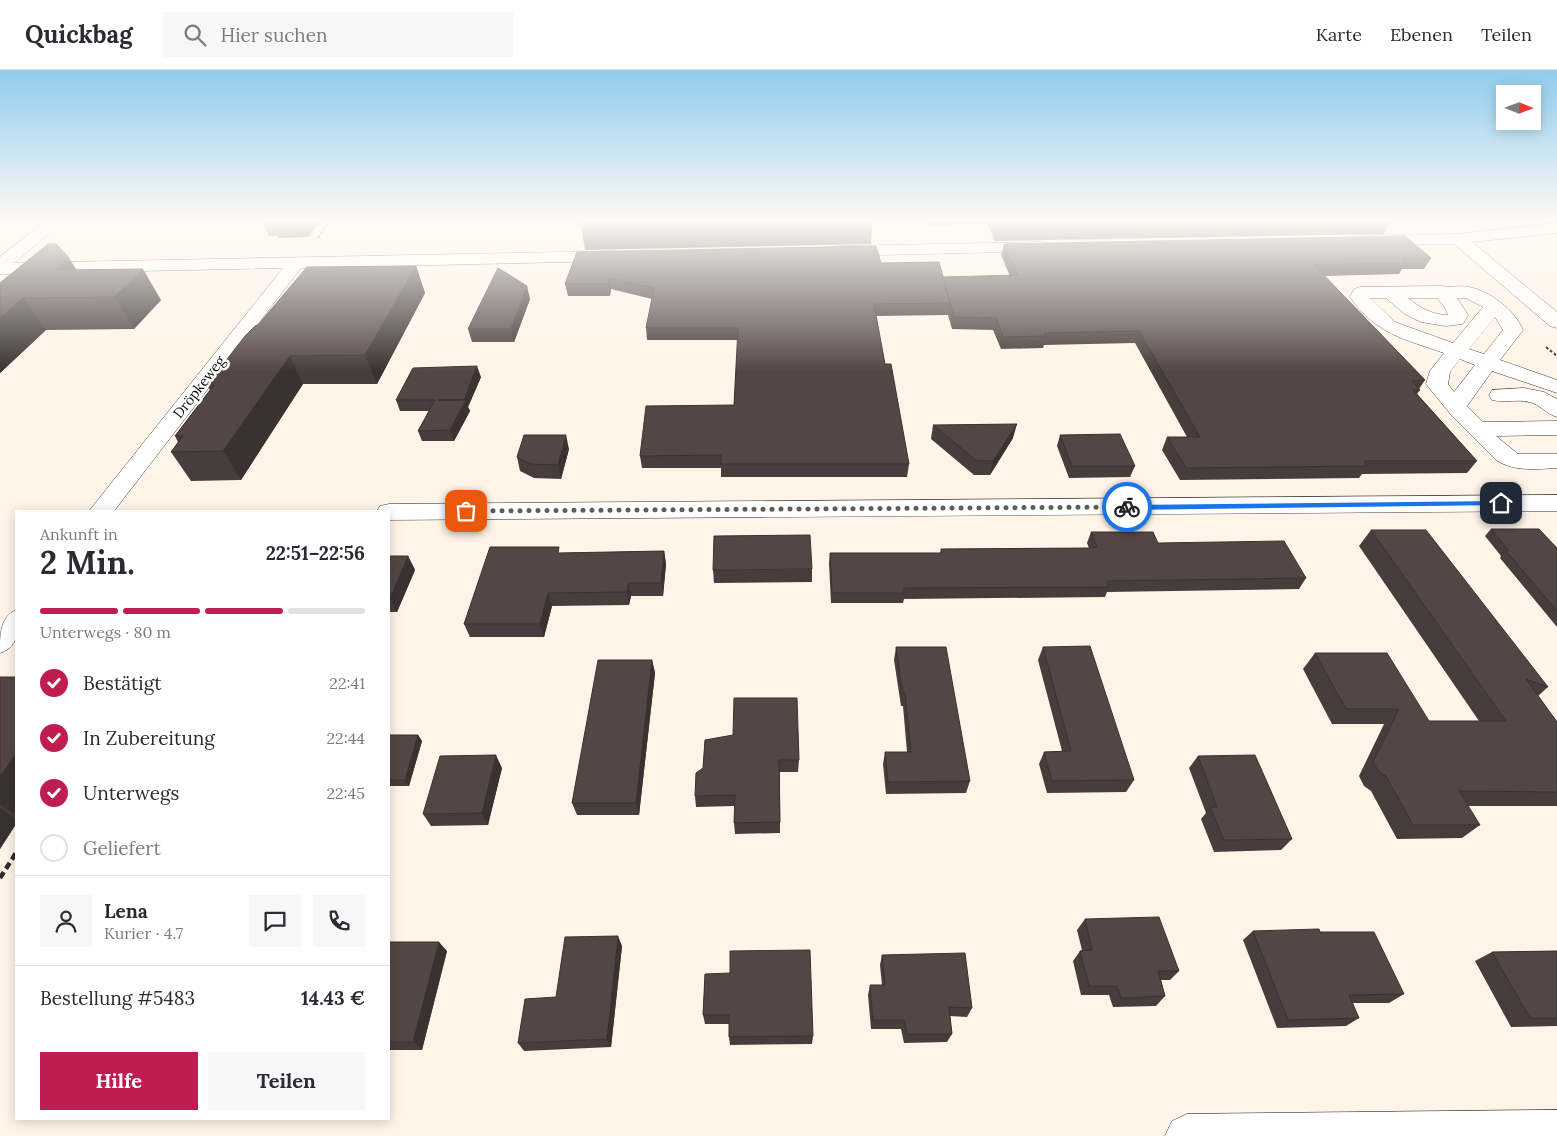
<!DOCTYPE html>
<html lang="de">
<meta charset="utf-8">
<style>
:root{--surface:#fff;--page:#f7f7f7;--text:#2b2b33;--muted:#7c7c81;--line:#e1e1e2;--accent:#bf1d51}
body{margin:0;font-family:Lora,serif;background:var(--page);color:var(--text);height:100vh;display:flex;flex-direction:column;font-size:19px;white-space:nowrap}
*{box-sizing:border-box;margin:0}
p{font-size:16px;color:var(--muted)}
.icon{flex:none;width:28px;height:28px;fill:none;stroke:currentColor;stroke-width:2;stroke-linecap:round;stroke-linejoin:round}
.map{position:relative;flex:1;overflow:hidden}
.panel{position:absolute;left:15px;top:440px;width:375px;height:610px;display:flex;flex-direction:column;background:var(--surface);border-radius:0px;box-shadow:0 2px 12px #0003}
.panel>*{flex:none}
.needle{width:32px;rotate:91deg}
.fabs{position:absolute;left:1496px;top:15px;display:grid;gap:10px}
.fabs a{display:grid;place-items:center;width:45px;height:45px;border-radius:0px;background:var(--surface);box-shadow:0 2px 12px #0003;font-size:25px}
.pin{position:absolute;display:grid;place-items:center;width:42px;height:42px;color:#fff;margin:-21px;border-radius:10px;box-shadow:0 2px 8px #0006}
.courier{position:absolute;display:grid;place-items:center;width:50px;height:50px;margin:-25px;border:4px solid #1a73e8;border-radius:50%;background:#fff;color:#222;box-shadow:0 1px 6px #0007}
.overview em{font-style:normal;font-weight:800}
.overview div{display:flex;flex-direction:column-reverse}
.overview{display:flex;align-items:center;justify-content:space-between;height:85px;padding:0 25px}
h1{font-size:32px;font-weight:800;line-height:38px}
.bar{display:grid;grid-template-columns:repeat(4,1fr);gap:8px 5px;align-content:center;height:60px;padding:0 25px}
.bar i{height:6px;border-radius:4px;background:var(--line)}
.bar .selected{background:var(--accent)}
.bar p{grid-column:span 4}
.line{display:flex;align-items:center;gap:12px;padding:0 25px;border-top:1px solid var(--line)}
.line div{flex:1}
.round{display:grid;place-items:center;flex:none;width:52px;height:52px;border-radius:0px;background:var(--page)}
ol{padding:0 25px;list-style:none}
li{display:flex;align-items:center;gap:15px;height:55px}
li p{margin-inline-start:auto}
li .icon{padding:5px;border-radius:50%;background:var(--accent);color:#fff;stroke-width:4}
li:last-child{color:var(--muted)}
li i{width:28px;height:28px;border:2px solid var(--line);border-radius:50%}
.cta{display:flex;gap:10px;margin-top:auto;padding:10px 25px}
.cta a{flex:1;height:58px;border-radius:0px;background:var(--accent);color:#fff;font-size:20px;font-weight:800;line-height:58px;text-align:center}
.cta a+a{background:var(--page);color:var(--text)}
header{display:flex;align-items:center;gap:30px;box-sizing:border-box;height:70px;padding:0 25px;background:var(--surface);border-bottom:1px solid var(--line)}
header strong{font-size:24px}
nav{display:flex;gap:28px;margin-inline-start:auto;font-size:18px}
.search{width:350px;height:45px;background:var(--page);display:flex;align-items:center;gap:12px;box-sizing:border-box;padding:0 18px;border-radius:0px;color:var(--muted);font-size:19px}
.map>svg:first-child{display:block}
</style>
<header>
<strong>Quickbag</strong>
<div class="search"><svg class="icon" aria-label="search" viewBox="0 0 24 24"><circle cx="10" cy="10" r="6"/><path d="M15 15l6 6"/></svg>Hier suchen</div>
<nav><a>Karte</a><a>Ebenen</a><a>Teilen</a></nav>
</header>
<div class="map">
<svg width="1557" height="1066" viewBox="0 0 1557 1066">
<rect width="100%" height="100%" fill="#fff4e7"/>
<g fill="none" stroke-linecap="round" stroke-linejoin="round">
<!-- minor casing -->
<g stroke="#3d3d3d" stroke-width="1">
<path id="minor" d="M44 152H63L14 193 613 181 619 182 622 186 619 190 613 191 301 198 114 441H89L283 198 0 204V187Z
M1557 153V163L1472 172 1557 242V258L1550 256 1454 174 1374 175 1368 174 1366 170 1368 166 1374 165 1458 164Z
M1041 172 1047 173 1050 177 1047 181 839 186 833 185 830 181 833 177 839 176Z
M1441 216C1450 218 1460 215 1469 217 1490 221 1515 240 1523 260L1500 290 1557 310V323L1492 301 1467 336 1483 352 1557 351V365L1496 366 1518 384H1557V398C1537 399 1514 402 1496 390L1452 346 1426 314 1430 301 1444 283C1404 269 1376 264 1350 227L1354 219 1360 217ZM1370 228H1386L1405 244 1421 252 1446 256 1463 254 1468 245 1457 228H1466L1483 237 1453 273 1395 252ZM1408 228H1437L1444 236 1448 245C1433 245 1420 238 1408 228ZM1495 247 1503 260 1484 284 1469 279ZM1460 289 1475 295 1454 322 1448 314 1450 302Z
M1524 318 1544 322 1557 329V347C1546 344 1540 334 1529 332 1517 329 1504 333 1492 330L1489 325 1492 320Z
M1557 425V441L389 450V441H377L380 436 389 434Z
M16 540C17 559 21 576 0 583 0 564 0 547 16 540Z
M1557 1040V1066H1165L1172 1051 1187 1044Z"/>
</g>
<!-- path-far1 -->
<path stroke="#2c2c2c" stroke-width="2" stroke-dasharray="3 2" stroke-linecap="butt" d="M318 168 329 152
M1546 277 1557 286"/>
<!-- path -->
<path stroke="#2c2c2c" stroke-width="4.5" stroke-dasharray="7 4" stroke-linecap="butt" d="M0 808 16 783"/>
<!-- minor -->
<use href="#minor" fill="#fff" fill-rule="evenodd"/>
</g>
<!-- wall -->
<path fill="#473d3c" d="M263 152H319L308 167 279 168 278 166H269Z
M582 152H872L871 174 585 180 581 155Z
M927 152H1388L1389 154 1384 164 995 171 987 153 928 156Z
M1004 174 1431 188 1424 199H1402L1399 204 1325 206 1425 310 1419 319 1420 320 1417 324 1477 391 1467 403 1362 404 1359 408 1180 410 1162 380 1167 367H1187L1135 273 1044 275 1043 278 1001 279 993 260 952 259 948 245 876 246 885 294 909 394 907 407H721V398H642L640 386 734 335 738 270H647L646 258 652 229 611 219 610 226H568L565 214 577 182 881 193 943 208 1010 206 1001 185Z
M416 196 425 223 377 314H303L241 410 191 411 171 382 178 372 175 366 210 320 207 315 258 255Z
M77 200 161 230 134 259 46 260 0 303V213Z
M530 229 514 272H472L468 259Z
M481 307 468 337 470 341 454 371H422L418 361 429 341H400L396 330Z
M933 355 1013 368 990 405H974L931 369Z
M1060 365 1135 396 1130 407 1069 408 1057 376Z
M569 379 561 409 534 408 520 401 517 387Z
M1491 459 1557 478V557L1500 488 1501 486 1485 466Z
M1371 460 1548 617 1538 626 1557 652V736H1468L1480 755 1462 768 1397 769 1371 721 1364 716 1359 706 1384 654H1332L1303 599 1315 583 1429 651H1479L1359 476Z
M1091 462 1158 473 1306 508 1299 519 1107 522 1105 527 904 529 903 533H831L829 493 830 483H940L941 479 1089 478 1087 473Z
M664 481 666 494 663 526H631L629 535 552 536 544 567H470L464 554 561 483Z
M389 486H408L415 500 397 542H389Z
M812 499V512L714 513 713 500Z
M896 577 970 711 966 723 886 724 883 694 885 682H907L903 636H901L894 590Z
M1043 577 1134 710 1126 722 1047 723 1039 694 1044 682 1062 681 1038 590Z
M652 590 655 603 639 745H577L572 733Z
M0 607H16V754L0 779Z
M389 665H418L422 671 409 716H389Z
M705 670 799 690 798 702H780V763L735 764 734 753V736L696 737 695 726 703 698Z
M1198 686 1292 769 1281 780 1214 782 1201 749 1206 743 1189 698Z
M502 698 488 755 431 756 423 744Z
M1085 849 1179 901 1170 910H1161L1165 926 1156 936 1113 937 1109 925H1081L1073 891 1080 881 1082 880 1077 860Z
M1253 861 1320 862 1404 924 1389 933H1352L1359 948 1346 956 1277 958 1243 870Z
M389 872 447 881 422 980H389Z
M622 876 611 977 524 981 518 973 556 927Z
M1557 881V956L1511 957 1475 891 1492 882Z
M882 885 972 938 967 947 950 946 952 964 947 972 904 973 901 959H871L868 925 870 915H882L880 895Z
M705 904 813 966 812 974 730 975 729 967V954H705L703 945Z"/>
<!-- shaded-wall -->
<path fill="#3a3231" d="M302 152H319L308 167Z
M69 188 89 219 55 200Z
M416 196 425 223 377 314 365 285Z
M143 199 161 230 134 259 114 227Z
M609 208 611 219 610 226 608 214Z
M527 216 530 229 514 272 511 259Z
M23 228 46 260 0 303V248Z
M290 286 303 314 241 410 223 381Z
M477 296 481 307 468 337 470 341 454 371 450 360Z
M1017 354 1013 368 990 405 993 391Z
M566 365 569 379 561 409 558 395Z
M664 481 666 494 663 526 661 513Z
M408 486 415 500 397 542 390 529Z
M628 513 631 526 629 535 627 522Z
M548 523 552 536 544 567 540 554Z
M652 590 655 603 639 745 636 733Z
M418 665 422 671 409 716 405 710Z
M16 684V745L0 734V707Z
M496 685 502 698 488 755 482 743Z
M0 738 16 749V754L0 779Z
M618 866 622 876 611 977 607 969Z
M439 872 447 881 422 980 413 972Z"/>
<!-- building -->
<path fill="#534746" stroke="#3a3231" d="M582 152H712L581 155Z
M993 152H1388L1389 154 997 162Z
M1405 166 1431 188H1401L1406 193 1314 195 1425 310 1412 311 1420 320H1413L1477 391H1364L1367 396 1186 398 1167 367H1200L1139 261 1045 263 1046 266 1003 267 996 248 954 247 943 207 1018 205 1004 174Z
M48 174H56L69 188 55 200 143 199 114 227 23 228 0 248V213Z
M876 176 881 193 939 192 950 233 874 234 885 294H891L909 394H721V385L640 386 646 336 734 335 738 258H646L654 218 609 208 608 214H565L577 182Z
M416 196 365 285 290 286 223 381 171 382 183 366H175L214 315H207L245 266 255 256 258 255 307 197Z
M498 198 527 216 511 259H468Z
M477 296 464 330H438H466L450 360 418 361 435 330H396L413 298Z
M1017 354 993 391H977L933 355Z
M1120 364 1135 396H1072L1060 365Z
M524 365H566L558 395 530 394 517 387Z
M1491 459H1539L1557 478V541L1506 481H1509Z
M1371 460H1426L1548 617 1526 609 1557 652V722L1459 721 1480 755H1413L1386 706 1379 702 1373 692 1399 639H1346L1315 583H1387L1429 651H1506Z
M1091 462H1153L1158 473 1284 471 1306 508 1107 511 1109 517 904 518V523H832L830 483H942L941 479 1090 478 1097 477Z
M810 465 812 499 713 500 714 466Z
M490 477H559L558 483 664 481 661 513H628L627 522 548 523 540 554H464Z
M389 486H408L390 529H389Z
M1090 576 1134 710 1052 711 1044 682 1071 681 1043 577Z
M896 577H946L970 711 888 712 885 682H911L905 623H903Z
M598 590H652L636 733H572Z
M0 607H16V675L15 677H16V684L0 707Z
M734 628H797L799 690H779L780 752 734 753 735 725 695 726 696 703 703 698 705 670 733 665Z
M389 665H418L405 710H389Z
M496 685 482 743 423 744 440 686Z
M1255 685 1292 769 1224 770 1210 737H1217L1198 686Z
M1159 847 1179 901H1158L1165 926 1121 928 1117 916H1089L1080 881 1092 880 1085 849Z
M1319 859 1320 862H1374L1404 924 1349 925 1359 948 1288 950 1253 861Z
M618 866 607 969 518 973 525 929 556 927 565 867Z
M389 872H439L413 972H389Z
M810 880 813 966 729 967V945H703L705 904 730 903V881Z
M1557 881V948H1530L1492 882Z
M965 883 972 938 949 937 952 964H907L904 950H873L870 915H885L882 885Z"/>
<!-- sky -->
<linearGradient id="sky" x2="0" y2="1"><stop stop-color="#8fccef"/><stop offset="0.5" stop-color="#fffaf4"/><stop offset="1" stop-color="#fffaf4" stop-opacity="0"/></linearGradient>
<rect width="1557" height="302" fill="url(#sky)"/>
<!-- route -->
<path fill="#1a73e8" d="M1501 431H1503V435L1127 440 1123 437 1127 435Z"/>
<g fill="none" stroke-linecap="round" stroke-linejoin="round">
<!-- done -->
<path stroke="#605c57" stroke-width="5" stroke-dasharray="0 9" d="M466 441 1127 437"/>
</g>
<g text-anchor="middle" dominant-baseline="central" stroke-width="5" stroke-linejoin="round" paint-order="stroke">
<!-- far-street labels -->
<g font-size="14" fill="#0a0a0a" stroke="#fff">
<text transform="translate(199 317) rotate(-52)">Dröpkeweg</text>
</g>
</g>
</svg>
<div class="fabs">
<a><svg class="needle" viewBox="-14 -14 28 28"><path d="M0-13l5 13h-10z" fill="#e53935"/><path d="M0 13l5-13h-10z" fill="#7c7c81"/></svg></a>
</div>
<div class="pin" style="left:466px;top:441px;background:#ea580c"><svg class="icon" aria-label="bag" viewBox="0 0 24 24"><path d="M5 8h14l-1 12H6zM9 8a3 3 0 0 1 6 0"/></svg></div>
<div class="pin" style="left:1501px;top:433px;background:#1f2937"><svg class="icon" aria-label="home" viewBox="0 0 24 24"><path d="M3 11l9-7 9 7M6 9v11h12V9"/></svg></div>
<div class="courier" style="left:1127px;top:437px"><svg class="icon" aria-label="bike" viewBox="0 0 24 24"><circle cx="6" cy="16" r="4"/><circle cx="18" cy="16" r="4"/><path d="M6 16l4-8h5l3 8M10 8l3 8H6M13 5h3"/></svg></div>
<section class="panel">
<div class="overview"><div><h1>2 Min.</h1><p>Ankunft in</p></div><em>22:51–22:56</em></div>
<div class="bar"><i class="selected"></i><i class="selected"></i><i class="selected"></i><i></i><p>Unterwegs · 80 m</p></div>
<ol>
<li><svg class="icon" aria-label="check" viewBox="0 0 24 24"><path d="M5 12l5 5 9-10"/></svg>Bestätigt<p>22:41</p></li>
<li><svg class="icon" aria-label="check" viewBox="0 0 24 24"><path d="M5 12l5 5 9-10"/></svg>In Zubereitung<p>22:44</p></li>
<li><svg class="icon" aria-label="check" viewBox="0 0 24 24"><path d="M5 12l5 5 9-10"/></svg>Unterwegs<p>22:45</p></li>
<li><i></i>Geliefert</li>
</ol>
<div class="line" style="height:90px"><a class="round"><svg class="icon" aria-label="person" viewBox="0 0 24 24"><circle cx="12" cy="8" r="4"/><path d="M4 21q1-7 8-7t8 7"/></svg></a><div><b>Lena</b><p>Kurier · 4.7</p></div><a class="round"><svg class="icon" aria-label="chat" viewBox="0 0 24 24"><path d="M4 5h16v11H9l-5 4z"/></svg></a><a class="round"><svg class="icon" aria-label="phone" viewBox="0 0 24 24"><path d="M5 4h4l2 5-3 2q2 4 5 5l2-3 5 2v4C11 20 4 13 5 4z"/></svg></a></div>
<div class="line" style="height:65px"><div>Bestellung #5483</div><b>14.43 €</b></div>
<div class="cta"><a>Hilfe</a><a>Teilen</a></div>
</section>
</div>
